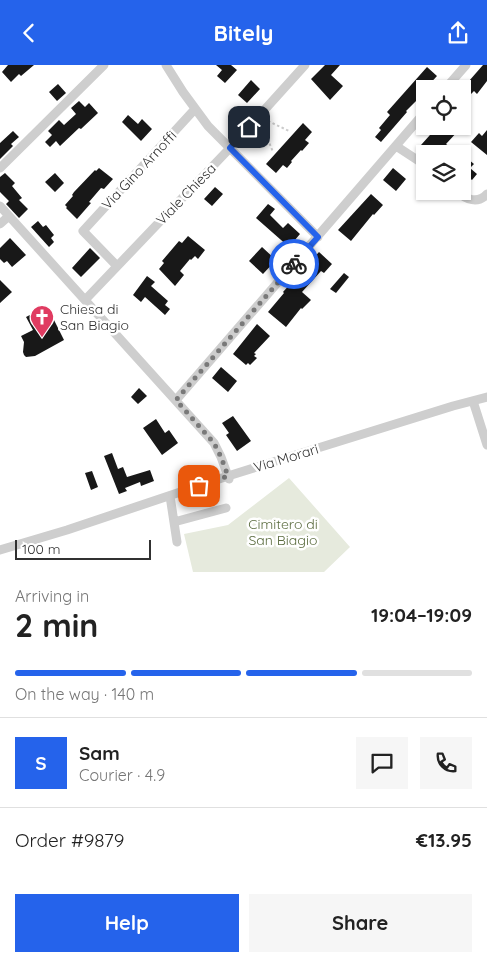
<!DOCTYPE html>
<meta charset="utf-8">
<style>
:root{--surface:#fff;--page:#f6f6f6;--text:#222;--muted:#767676;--line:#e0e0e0;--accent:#2563eb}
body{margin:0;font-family:Quicksand,sans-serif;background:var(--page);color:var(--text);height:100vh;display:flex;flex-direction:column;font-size:19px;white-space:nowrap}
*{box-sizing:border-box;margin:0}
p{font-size:16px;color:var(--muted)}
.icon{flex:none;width:28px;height:28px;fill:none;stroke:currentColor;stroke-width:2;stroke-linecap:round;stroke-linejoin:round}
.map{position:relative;height:507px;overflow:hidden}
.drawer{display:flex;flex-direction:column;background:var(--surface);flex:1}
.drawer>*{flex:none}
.fabs{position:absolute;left:416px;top:15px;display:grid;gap:10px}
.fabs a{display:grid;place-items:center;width:55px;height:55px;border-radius:0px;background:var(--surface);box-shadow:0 1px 4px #0004;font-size:25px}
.scale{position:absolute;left:15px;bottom:12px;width:136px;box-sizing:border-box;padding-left:5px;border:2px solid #313131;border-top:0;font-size:14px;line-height:18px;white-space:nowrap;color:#313131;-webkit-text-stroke:4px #fff;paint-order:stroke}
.pin{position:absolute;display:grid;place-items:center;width:42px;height:42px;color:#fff;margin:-21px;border-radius:10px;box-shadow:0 2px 8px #0006}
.courier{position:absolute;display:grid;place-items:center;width:50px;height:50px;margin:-25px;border:4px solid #2563eb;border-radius:50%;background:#fff;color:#222;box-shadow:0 1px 6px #0007}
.head em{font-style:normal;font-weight:700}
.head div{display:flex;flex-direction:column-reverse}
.head{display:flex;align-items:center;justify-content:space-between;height:85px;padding:0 15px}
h1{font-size:32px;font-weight:700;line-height:38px}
.bar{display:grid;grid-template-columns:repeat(4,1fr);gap:8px 5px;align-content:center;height:60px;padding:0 15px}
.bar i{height:6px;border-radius:4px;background:var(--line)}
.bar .active{background:var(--accent)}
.bar p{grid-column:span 4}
.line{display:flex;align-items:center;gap:12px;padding:0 15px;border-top:1px solid var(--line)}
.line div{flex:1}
.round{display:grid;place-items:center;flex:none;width:52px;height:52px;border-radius:0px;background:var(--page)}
.action{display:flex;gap:10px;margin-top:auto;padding:10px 15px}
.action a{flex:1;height:58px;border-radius:0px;background:var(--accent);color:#fff;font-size:20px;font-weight:700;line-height:58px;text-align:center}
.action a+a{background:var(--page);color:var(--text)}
header{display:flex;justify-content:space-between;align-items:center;height:65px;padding:0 15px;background:var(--accent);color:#fff;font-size:22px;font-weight:700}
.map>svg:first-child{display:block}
</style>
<header><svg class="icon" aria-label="back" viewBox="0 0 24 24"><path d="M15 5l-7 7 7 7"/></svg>Bitely<svg class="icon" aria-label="share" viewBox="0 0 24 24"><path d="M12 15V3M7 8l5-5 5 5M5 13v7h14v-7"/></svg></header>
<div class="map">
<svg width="487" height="507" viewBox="0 0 487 507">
<rect width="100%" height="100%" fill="#fff"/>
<!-- green -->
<path fill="#e6eadd" d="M289 413 350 482 324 507H193L184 469 228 460Z"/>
<!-- building -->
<path fill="#181818" d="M8 0H34L21 11 19 9 11 17 2 7Z
M216 0H231L237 5 225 18 217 11 222 5Z
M325 0H340L331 10 343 21 330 35 311 14Z
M483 0H487V16L477 29 474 26 462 38V24Z
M427 2 437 11 425 24 419 32V33L406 46 407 47 381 77 375 72 381 65 379 63 390 50 387 47Z
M251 15 260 24 247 38 238 30Z
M58 19 66 28 57 36 49 27Z
M79 36 85 42 89 38 98 48 81 64 79 63 60 81 56 76 50 82 45 77 52 70 48 66 59 55 64 60 76 49 71 43Z
M128 50 138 59 142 54 152 64 141 76 122 57Z
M303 58 312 67 305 75 309 78 302 86 301 85 291 96 292 97 287 103 283 100 276 108 266 99Z
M438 61H455L459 65 446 79 450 82 445 89H432L421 80Z
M487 65V90L471 77 479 68 482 71Z
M13 66 19 72 11 79 13 81 0 94V78Z
M468 94 474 99 470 103 477 109 472 115 465 109 462 112V97L464 98Z
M99 103 113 114 104 124 101 123 89 137 91 138 77 154 66 143 67 142 65 140 73 131 72 130 74 127 95 105 96 106Z
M393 103 406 114 396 126 383 115Z
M5 108 15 118 12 121 22 133 19 135 28 144 19 153 6 139 9 136 0 127V112Z
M55 108 64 118 55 127 45 117Z
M215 122 223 129 212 141 204 134Z
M371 129 383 140 374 150 373 149 351 176 338 165Z
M268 139 275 144 270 150 283 163 288 158 300 169 289 182 256 153Z
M38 156 43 162 46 160 54 170 51 173 54 177 49 182 31 162Z
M188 171 205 185 198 194 195 191 191 195 190 194 180 206 184 210 175 221 159 204 164 198 162 196 179 176 182 178Z
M10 173 26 190 12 202 7 196 4 198 0 194V183Z
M262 182 276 195 263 209 249 196Z
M90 183 100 193 81 212 72 203Z
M319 187 332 199 324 208 321 206 302 227 311 235 302 244 301 243 286 262 268 247 284 228 283 227Z
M344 208 349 212 336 228 330 224Z
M147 211 155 217 151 221 168 236 165 240 170 244 165 250 145 232 141 237 133 230Z
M0 215 12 227 0 238Z
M47 241 64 275 35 291 26 292 24 290 23 287 24 277 21 271 33 265 26 252Z
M257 259 270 271 254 288 256 289 254 291 257 293 250 300 248 298 246 300 233 289Z
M221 302 237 316 228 327 212 313Z
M139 323 147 331 138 339 131 332Z
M233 351 251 376 237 386 226 370 229 368 222 358Z
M156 354 165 368 169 365 178 378 162 390 143 363Z
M112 388 118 404 123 402 127 412 150 405 154 416 141 421 140 417 125 423 127 426 119 429 104 391Z
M92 406 98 422 91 425 85 408Z"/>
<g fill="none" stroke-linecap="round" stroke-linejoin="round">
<!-- path -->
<path stroke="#cbcbcb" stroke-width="2" stroke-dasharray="2.5 2.5" stroke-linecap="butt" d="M268 56 289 66
M262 60 273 87"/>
<!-- minor -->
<path stroke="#cecece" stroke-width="9" d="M166 0 183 27 208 61 318 172
M445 24 466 0
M396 81 425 100
M0 103 104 0
M457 126C466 135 478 139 487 129
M0 141 214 378 221 392 229 414
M0 159 9 151
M117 201 83 166 195 44
M85 235 230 83 305 0
M176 335 425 47
M473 336 487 380
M170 431 177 477
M174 457 226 443
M0 485 67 465 228 411 453 341 487 332"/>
</g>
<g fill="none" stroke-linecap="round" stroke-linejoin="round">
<!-- done -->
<path stroke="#797979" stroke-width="5" stroke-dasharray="0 9" d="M199 421 228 411 221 392 214 378 176 335 294 199"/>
<!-- route -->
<path stroke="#2563eb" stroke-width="6" d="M249 62 230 83 318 172 294 199"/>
</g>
<!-- icons -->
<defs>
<g id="church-pin" transform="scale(1.25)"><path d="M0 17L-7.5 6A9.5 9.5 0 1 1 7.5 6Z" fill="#e03b61" stroke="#fff"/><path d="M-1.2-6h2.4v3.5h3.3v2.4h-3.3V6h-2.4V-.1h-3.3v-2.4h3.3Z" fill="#fff"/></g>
</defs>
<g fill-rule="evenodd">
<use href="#church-pin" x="42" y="252"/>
</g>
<g text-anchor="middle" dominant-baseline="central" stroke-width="5" stroke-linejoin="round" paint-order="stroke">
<!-- street labels -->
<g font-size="14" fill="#313131" stroke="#fff">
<text transform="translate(139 105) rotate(-47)">Via Gino Arnoffi</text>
<text transform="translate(186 129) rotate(-46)">Viale Chiesa</text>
<text transform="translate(286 393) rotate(-17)">Via Morari</text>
</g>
<!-- poi labels -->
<g font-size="14" fill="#313131" stroke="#fff" text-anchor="start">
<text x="60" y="244">Chiesa di<tspan x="60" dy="16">San Biagio</tspan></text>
</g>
<!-- park labels -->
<g font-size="14" fill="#5b6c3f" stroke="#fff">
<text x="283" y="459">Cimitero di<tspan x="283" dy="16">San Biagio</tspan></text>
</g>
</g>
</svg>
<div class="fabs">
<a><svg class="icon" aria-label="locate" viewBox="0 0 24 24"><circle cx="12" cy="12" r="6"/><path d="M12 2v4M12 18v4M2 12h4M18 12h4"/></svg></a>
<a><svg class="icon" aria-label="layers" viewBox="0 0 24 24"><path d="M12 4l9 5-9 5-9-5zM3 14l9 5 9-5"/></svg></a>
</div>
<div class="scale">100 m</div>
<div class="pin" style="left:199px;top:421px;background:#ea580c"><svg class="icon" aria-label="bag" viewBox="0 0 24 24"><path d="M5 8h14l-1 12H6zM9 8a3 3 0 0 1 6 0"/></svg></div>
<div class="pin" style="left:249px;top:62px;background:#1f2937"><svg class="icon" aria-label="home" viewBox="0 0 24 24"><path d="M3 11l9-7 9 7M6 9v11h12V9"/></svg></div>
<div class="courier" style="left:294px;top:199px"><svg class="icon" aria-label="bike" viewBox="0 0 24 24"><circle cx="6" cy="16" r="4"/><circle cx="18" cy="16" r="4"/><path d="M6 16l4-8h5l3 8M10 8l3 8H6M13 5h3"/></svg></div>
</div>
<section class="drawer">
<div class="head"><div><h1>2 min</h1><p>Arriving in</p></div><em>19:04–19:09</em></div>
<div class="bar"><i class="active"></i><i class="active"></i><i class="active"></i><i></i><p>On the way · 140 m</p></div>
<div class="line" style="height:90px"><b class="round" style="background:var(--accent);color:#fff">S</b><div><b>Sam</b><p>Courier · 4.9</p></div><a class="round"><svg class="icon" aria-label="chat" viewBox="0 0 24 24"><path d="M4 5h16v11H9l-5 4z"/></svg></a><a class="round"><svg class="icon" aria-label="phone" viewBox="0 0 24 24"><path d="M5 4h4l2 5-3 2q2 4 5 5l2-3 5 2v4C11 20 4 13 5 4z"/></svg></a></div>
<div class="line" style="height:65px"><div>Order #9879</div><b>€13.95</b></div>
<div class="action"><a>Help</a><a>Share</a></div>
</section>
